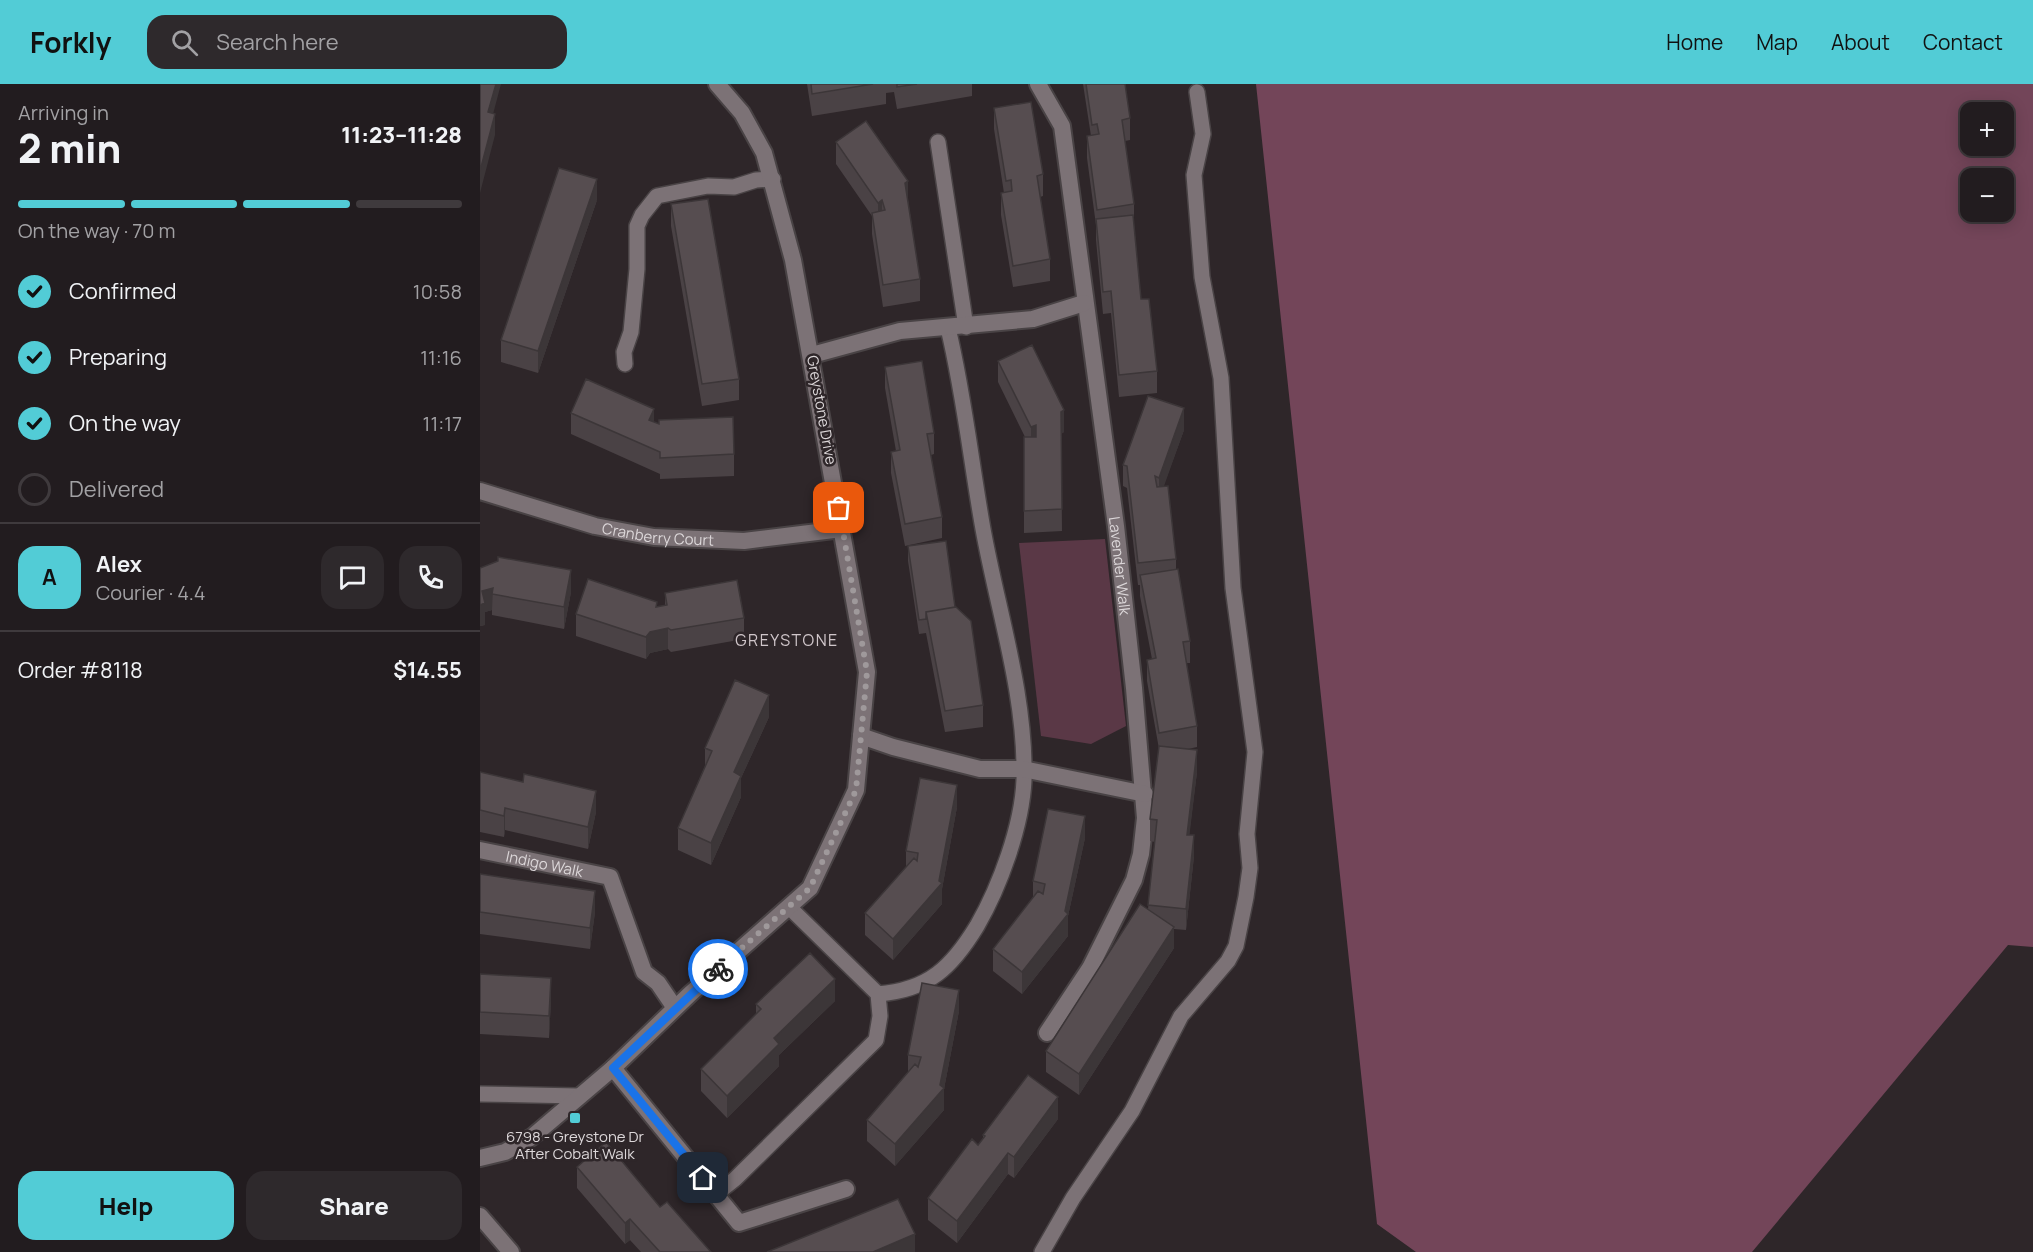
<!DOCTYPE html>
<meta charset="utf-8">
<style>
:root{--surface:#221c1f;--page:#2e292c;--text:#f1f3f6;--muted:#a2a1a4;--line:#3f3a3d;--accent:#52ccd6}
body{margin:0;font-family:Manrope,sans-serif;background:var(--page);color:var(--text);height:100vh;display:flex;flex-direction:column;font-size:22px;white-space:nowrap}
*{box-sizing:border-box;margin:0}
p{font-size:20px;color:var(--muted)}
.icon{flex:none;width:33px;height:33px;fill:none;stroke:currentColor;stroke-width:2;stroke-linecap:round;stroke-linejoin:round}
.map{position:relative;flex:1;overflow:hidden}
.sheet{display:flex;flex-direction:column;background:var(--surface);width:480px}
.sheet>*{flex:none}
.tools{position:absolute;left:1480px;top:18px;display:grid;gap:12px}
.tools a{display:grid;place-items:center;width:54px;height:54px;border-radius:12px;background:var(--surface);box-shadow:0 3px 15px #0003,0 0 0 2px var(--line);font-size:30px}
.pin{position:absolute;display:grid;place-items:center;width:51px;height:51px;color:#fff;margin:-26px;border-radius:12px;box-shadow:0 3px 9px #0006}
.courier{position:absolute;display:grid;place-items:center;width:60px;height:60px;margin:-30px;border:4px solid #1a73e8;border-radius:50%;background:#fff;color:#222;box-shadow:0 2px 8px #0007}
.head em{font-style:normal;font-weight:800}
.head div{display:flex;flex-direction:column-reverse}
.head{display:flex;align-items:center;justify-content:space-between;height:102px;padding:0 18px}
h1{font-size:39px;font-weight:800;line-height:45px}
.bar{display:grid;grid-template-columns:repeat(4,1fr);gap:9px 6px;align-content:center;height:72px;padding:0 18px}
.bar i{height:8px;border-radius:4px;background:var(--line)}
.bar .selected{background:var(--accent)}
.bar p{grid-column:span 4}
.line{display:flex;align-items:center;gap:15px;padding:0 18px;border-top:2px solid var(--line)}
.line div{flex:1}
.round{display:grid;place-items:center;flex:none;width:63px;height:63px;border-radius:18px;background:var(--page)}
ol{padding:0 18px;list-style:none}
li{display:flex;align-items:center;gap:18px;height:66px}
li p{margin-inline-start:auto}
li .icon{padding:6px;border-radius:50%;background:var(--accent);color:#111;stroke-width:4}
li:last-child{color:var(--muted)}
li i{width:33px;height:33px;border:3px solid var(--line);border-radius:50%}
.action{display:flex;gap:12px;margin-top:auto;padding:12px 18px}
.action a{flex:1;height:69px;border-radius:18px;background:var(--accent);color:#111;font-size:24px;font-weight:800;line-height:69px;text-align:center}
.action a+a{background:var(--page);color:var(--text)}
header{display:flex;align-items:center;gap:36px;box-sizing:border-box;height:84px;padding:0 30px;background:var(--accent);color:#111}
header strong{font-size:28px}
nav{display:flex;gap:33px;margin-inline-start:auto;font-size:21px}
.search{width:420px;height:54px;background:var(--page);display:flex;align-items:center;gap:15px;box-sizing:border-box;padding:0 21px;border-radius:18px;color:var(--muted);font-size:22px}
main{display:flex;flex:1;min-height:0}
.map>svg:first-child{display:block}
</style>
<header>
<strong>Forkly</strong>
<div class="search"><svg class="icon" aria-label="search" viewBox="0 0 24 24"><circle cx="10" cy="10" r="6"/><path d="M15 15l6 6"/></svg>Search here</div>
<nav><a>Home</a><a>Map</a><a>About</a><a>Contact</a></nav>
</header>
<main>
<section class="sheet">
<div class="head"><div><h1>2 min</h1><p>Arriving in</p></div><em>11:23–11:28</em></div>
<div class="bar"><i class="selected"></i><i class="selected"></i><i class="selected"></i><i></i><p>On the way · 70 m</p></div>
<ol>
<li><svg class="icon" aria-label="check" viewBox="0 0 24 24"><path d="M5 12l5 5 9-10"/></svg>Confirmed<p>10:58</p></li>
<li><svg class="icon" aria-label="check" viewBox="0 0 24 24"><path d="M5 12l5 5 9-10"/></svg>Preparing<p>11:16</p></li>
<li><svg class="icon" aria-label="check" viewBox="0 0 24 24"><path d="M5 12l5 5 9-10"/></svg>On the way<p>11:17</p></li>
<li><i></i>Delivered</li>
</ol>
<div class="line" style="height:108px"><b class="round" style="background:var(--accent);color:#111">A</b><div><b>Alex</b><p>Courier · 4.4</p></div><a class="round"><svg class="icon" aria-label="chat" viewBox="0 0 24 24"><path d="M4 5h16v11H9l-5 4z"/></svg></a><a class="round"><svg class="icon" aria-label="phone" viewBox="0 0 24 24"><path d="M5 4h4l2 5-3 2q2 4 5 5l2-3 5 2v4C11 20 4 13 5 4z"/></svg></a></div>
<div class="line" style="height:78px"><div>Order #8118</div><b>$14.55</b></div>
<div class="action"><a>Help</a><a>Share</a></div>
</section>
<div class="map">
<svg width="1553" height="1168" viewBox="0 0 1553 1168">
<rect width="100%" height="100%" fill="#2e2629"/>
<!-- green -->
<path fill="#5a3846" d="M625 455 646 642 611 660 561 652 539 459Z"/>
<!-- forest -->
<path fill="#734559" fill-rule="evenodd" d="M776 0H1553V863L1528 861 1272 1168H936L897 1140ZM1491 28H1524V62H1491ZM1491 94H1524V128H1491Z"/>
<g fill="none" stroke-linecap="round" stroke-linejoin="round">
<!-- service casing -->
<g stroke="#494345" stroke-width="18">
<path id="service" d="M458 58 486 243
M145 280 144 268 151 248 157 185V142L162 131 177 112 228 102 254 103 276 96 293 95
M398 910C449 906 472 883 497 842 520 802 542 742 544 696 546 610 518 528 503 445 491 378 484 310 468 244
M0 1010 98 1012
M235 1111 255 1095 396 956 400 932 398 910 309 823
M562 1168 593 1114 652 1027 701 932 748 877 756 862 766 813 770 784 767 750 775 668 753 504 741 294 722 193 714 91 723 50 717 8"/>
</g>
<!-- pedestrian casing -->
<g stroke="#494345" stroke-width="20">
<g id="pedestrian">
<path id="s1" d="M558 0 582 42 636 442 654 604 665 734 661 770 654 796 610 884 567 949"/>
</g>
</g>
<!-- minor casing -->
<g stroke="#494345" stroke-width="20">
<g id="minor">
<path d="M332 271 420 247 553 235 604 219"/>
<path id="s2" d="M0 407 115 442 174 453 264 457 362 445"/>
<path d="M381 652 413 663 500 685H543L665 710"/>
<path id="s3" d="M0 766 130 793 164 888 178 899 195 924"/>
<path d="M133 984 259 1139 366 1105"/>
<path d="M0 1074 25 1068 52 1053 133 984 210 910 330 804 376 706 387 588 313 176 284 69 262 29 237 0"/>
<path d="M0 1132 31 1168"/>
</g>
</g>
<!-- service -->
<use href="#service" stroke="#7c7276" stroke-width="15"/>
<!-- pedestrian -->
<use href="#pedestrian" stroke="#7c7276" stroke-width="16"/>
<!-- minor -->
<use href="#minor" stroke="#7c7276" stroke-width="16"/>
</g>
<!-- wall -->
<path fill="#4a4245" d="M327 0H492V12L417 25 414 8 406 9V20L332 32Z
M603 0H645L650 34V56L645 57 654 120V141L661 215 677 287V309L639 313 631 229 623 230 616 156V141L607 74V52H611Z
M514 24 563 90V112L560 113 570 175V197L533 203 521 131V109H524L514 45Z
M356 58 428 116 440 195V217L403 223 392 150V132L356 80Z
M117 116 58 289 21 278V256Z
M191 120 259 295V316L222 322 191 142Z
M518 277 584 348 581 350 582 447 544 449V353H545L518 298Z
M405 283 454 349V370L451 371 462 433V454L425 462 411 389V368L416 367 405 304Z
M91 329 174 338 254 370V392L180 395V390L91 350Z
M704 346 683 403 696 475V485L710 557V579H706L717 642V663L708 665 717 688 709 751 714 772 706 846 694 845V864L599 1011 566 988V967L668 825 675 758 670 757V735L679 665 667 597V576L672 575 660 512V501H658L647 404 643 402V381Z
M428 462 475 523 503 621V643L465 648 446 549 439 550 428 477Z
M0 484 91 508 84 545 12 531V526L5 528V541L0 542Z
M185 509 264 534V555L191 568 188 565 170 569 166 575 96 552V530L185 522Z
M289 633 261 694V713L231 781 198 766V744L225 682V664Z
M0 688 43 698 116 728 108 765 25 746 24 753 0 748Z
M477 723 462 805V820L413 876 385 851V829L426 783V767Z
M605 754 588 832V852L542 910 513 887V865L553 814V797Z
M0 790 115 828 110 865 0 850Z
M0 890 71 916 69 954 0 950Z
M355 917 299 971V982L247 1034 221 1007V985L276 930V920Z
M479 927 464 1005V1026L415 1082 387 1057V1036L428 988V971Z
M578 1035 534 1094 528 1090 477 1159 448 1136V1114L498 1061 503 1055V1051Z
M97 1083 180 1123 231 1168H161L150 1156 145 1160 97 1104Z"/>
<!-- shaded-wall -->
<path fill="#3c3638" d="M16 0H21L8 49V28Z
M15 30V51L0 109V87Z
M117 95V116L58 289V267Z
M428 97V119L425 99Z
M402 116V137L398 140V119Z
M704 324V346L679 416V394Z
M174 325V347L169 336Z
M584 326V348L581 350V328Z
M556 341V363L551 365V343Z
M91 486V508L84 545V523Z
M13 504 12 526 5 528V541L0 542V521L2 507Z
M188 544V565L170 569 166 575V553L170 548Z
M289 611V633L261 694V713L231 781V759L254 688Z
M717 666V688L707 772V751Z
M477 701V723L462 805V820L413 876V855L459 797Z
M116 707V728L108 765V743Z
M25 724V746L24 753V732Z
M605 732V754L588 832V852L542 910V888L585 827Z
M714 751V772L706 846V825Z
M115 807V828L110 865V844Z
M694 843V864L599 1011V990Z
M71 894V916L69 954V932Z
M355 895V917L299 971V982L247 1034V1012L294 954Z
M479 906V927L464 1005V1026L415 1082V1060L460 1001Z
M578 1013V1035L534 1094V1073Z
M528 1069V1090L477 1159V1137Z
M150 1135V1156L145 1160V1139Z
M435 1150V1168H393Z"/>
<!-- building -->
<path fill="#564d50" stroke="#3c3638" stroke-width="1.5" d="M0 0H16L8 28 15 30 0 87Z
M331 0H393L332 10Z
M417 0H437L417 3Z
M606 0H645L650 34 642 36 654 120 617 126 607 52 619 50 617 40 612 41Z
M551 18 563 90 557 92 570 175 533 182 521 109 532 107 531 96 526 97 514 24Z
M386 37 428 97 425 99 440 195 403 201 392 129 405 126 402 116 398 119 356 58Z
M79 84 117 95 58 267 21 256Z
M228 115 259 295 222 300 191 120Z
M653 131 661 215H669L677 287 639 291 631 207 623 208 616 135Z
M552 261 584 326 581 328 582 425 544 427V353H556V341L551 343 518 277Z
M442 277 454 349 447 350 462 433 425 440 411 368 420 366 405 283Z
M106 295 174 325 169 336 179 340V336L253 333 254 370 180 374V368L91 329Z
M668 312 704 324 679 394 675 392 677 403 688 402 696 475 658 479 647 382 643 381Z
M466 457 475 523 446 528V535L439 536 428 462Z
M18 473 91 486 84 523 12 510 13 504 2 507 5 519 0 521V484L18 477Z
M698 485 710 557 703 558 717 642 679 649 667 576 676 574 660 491Z
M108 495 177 518 176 523 187 521 185 509 257 496 264 534 191 546 188 544 170 548 166 553 96 530Z
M476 523 491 537 503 621 465 627 446 528Z
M255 596 289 611 254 688 261 692 231 759 198 744 232 667 225 664Z
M679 662 717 666 707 751H714L706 825 668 821 677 736 670 735Z
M0 688 43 698 44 690 116 707 108 743 25 724 24 732 0 726Z
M440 694 477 701 459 797 462 799 413 855 385 829 434 774 437 777 438 769 426 767Z
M568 725 605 732 585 827 588 830 542 888 513 865 558 807 563 810 565 800 553 797Z
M0 790 115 807 110 844 0 828Z
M660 820 694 843 599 990 566 967Z
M330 869 355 895 294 954 299 960 247 1012 221 985 281 925 276 920Z
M0 890 71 894 69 932 0 928Z
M442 899 479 906 460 1001 464 1004 415 1060 387 1036 435 980 438 983 441 973 428 971Z
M548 991 578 1013 534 1073 528 1069 477 1137 448 1114 492 1055 498 1061 505 1052 503 1051Z
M126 1058 180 1123 187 1118 231 1168H180L150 1135 145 1139 97 1083Z
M418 1115 435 1150 393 1168H287Z"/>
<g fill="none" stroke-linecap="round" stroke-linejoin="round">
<!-- done -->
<path stroke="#9f999b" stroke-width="6" stroke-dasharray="0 10.8" d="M238 885 330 804 376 706 387 588 359 424"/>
<!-- route -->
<path stroke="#1a73e8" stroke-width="8" d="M223 1094 133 984 238 885"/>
</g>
<!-- markers -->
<rect fill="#52ccd6" stroke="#2e2629" stroke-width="2" x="89" y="1028" width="12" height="12" rx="3"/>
<g text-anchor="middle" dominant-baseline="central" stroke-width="5" stroke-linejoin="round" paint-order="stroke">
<!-- street labels -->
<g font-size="15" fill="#dcd7d9" stroke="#2e2629">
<text transform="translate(342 326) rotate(80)">Greystone Drive</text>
<text stroke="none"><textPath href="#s2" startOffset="184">Cranberry Court</textPath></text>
<text stroke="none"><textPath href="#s1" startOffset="492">Lavender Walk</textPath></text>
<text stroke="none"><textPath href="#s3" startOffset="66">Indigo Walk</textPath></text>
</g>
<!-- poi labels -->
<g font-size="15" fill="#dcd7d9" stroke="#2e2629">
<text x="95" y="1052">6798 - Greystone Dr<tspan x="95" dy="17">After Cobalt Walk</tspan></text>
</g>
<!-- neighbourhood labels -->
<g font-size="16" letter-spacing="1.5" fill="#d0c6ca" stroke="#2e2629">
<text x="307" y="556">GREYSTONE</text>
</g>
</g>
</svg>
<div class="tools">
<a>+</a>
<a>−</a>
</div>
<div class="pin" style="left:359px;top:424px;background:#ea580c"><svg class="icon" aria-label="bag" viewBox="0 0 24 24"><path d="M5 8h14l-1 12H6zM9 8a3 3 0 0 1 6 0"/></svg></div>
<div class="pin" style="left:223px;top:1094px;background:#1f2937"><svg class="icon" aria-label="home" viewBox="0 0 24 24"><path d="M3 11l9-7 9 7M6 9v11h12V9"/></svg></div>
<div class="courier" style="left:238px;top:885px"><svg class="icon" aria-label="bike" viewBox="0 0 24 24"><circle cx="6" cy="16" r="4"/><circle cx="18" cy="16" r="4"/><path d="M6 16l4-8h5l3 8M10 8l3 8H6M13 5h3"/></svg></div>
</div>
</main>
